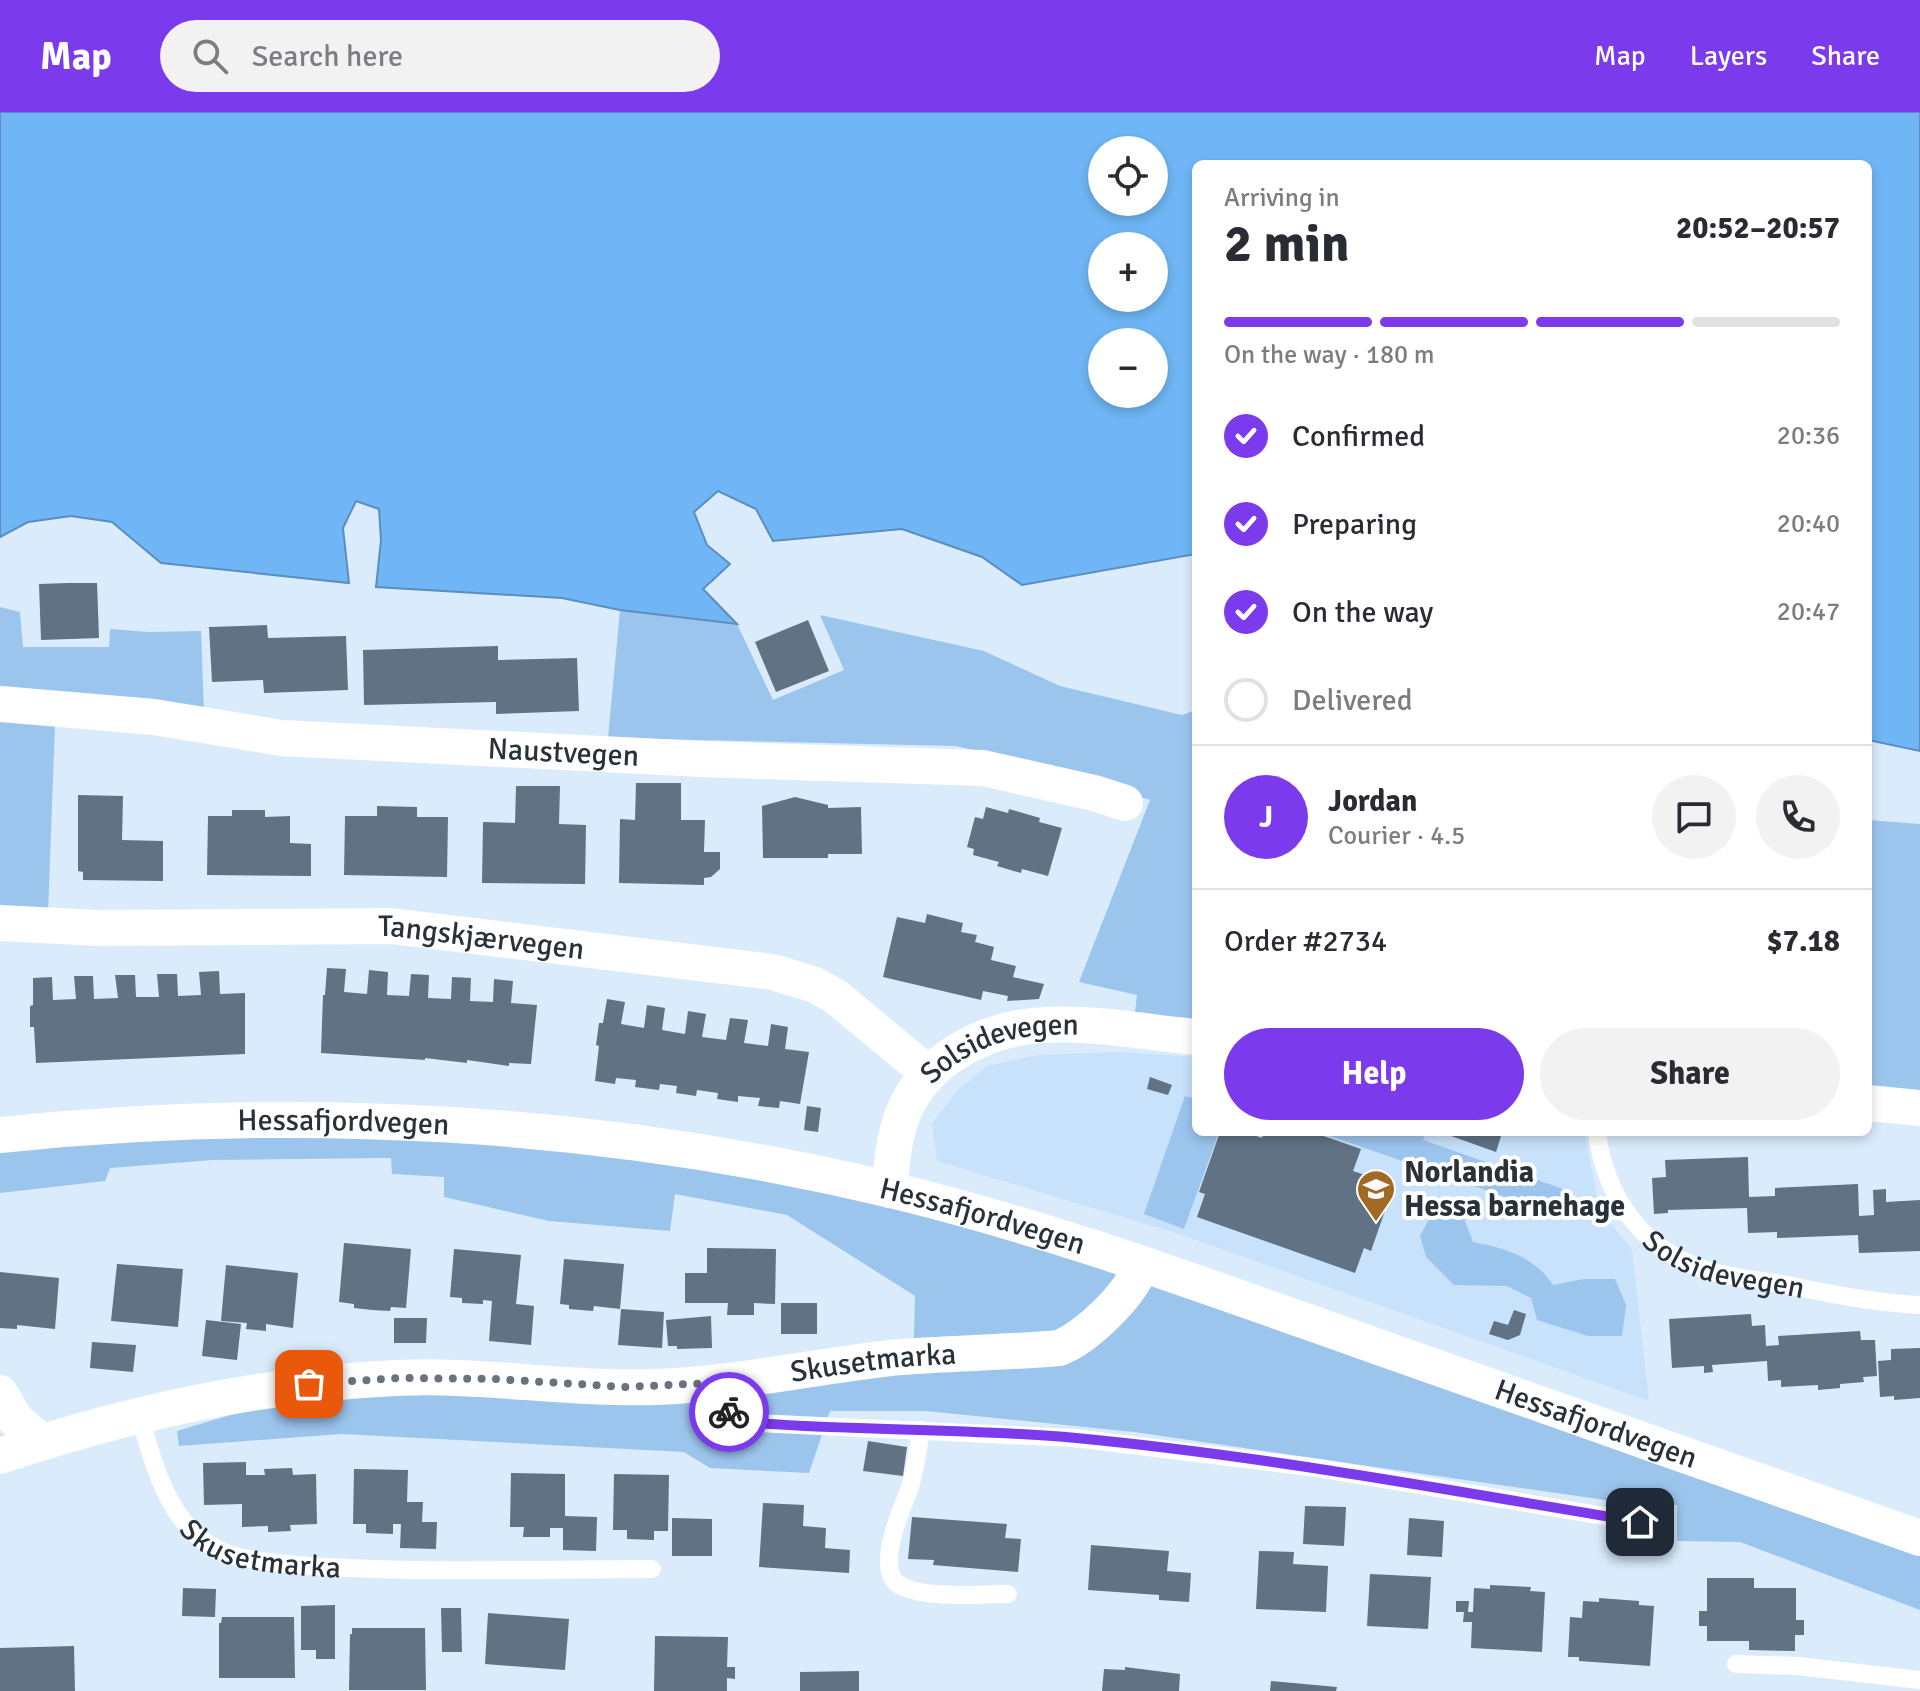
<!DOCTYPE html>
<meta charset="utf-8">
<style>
:root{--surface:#fff;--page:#f2f2f3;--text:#2b2b33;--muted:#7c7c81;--line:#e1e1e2;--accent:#7c3aed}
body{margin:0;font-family:Signika,sans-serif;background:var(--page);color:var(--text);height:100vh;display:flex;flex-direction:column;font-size:30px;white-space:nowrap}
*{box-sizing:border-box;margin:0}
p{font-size:26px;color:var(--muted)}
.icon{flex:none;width:44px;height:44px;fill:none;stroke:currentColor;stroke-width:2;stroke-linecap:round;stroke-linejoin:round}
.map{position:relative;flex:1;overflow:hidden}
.details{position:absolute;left:1192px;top:48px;width:680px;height:976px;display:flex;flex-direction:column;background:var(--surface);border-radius:12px;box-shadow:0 4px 12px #0003}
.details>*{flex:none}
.tools{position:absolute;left:1088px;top:24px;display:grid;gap:16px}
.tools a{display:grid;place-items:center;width:80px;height:80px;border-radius:50%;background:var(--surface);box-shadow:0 4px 12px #0003;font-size:40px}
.pin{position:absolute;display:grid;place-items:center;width:68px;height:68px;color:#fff;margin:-34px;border-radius:16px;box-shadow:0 4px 12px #0006}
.courier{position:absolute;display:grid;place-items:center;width:80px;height:80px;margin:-40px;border:6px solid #7c3aed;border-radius:50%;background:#fff;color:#222;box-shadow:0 2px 10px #0007}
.head em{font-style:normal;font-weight:700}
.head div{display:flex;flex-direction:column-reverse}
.head{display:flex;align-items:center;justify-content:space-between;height:136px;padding:0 32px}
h1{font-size:52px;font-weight:700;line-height:60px}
.bar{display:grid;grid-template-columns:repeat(4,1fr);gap:12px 8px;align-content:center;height:96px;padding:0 32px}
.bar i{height:10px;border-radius:6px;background:var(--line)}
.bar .on{background:var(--accent)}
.bar p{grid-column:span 4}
.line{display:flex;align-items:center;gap:20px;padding:0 32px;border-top:2px solid var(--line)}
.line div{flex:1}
.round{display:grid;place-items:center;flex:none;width:84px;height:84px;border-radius:42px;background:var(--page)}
ol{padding:0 32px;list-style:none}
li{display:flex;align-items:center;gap:24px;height:88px}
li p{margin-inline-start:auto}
li .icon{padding:8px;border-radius:50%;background:var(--accent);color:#fff;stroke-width:4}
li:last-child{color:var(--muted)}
li i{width:44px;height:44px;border:4px solid var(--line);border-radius:50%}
.cta{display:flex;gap:16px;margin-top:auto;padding:16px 32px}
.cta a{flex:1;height:92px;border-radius:48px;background:var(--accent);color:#fff;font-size:32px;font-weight:700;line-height:92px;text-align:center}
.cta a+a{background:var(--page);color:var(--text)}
header{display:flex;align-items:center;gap:48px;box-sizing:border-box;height:112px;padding:0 40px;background:var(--accent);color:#fff}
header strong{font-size:38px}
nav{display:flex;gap:44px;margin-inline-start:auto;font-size:28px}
.search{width:560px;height:72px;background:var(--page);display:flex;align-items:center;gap:20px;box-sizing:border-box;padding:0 28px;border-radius:44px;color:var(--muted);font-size:30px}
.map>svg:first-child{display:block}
</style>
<header>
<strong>Map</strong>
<div class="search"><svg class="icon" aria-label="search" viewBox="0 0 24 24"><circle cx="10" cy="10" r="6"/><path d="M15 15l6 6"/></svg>Search here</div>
<nav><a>Map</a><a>Layers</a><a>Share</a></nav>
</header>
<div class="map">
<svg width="1920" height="1579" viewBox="0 0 1920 1579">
<rect width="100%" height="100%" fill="#daebfb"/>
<!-- built -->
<path fill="#c8e2fc" d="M1123 940 1196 945V1020H1584L1600 1098 1632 1138 1649 1289 1182 1123 937 1049 932 1011 959 977 987 954 1038 943Z"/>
<!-- green -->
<path fill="#9cc5ee" d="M0 495 20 500 23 535H109L110 517 148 520 201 519 204 601 55 613 48 801 0 794Z
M620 498 737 512 773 588 844 558 820 503 984 539 1060 574 1182 603 1196 598V915L1134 909 1137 883 1079 870 1150 688 1063 660 956 634 608 626Z
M1868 708 1920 712V986L1868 981Z
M1185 984 1196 987V1020H1219L1184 1117 1144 1102Z
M270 1020 621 1036 885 1088 1168 1173 1647 1349 1920 1444V1498L1740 1430 1677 1429V1393L1646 1394 1134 1320 926 1299H830L809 1361 710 1356 684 1340 342 1322 179 1334 177 1319 247 1298 399 1279 913 1258 915 1184 787 1103 675 1082 670 1119 549 1109 444 1085V1065L392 1062 391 1046 213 1048 110 1056 105 1069 0 1081V1037Z
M1319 1020H1425L1423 1028 1566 1078 1557 1103Z
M1433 1100 1463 1104 1473 1130C1504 1136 1534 1144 1553 1173L1584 1167H1615L1626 1193 1622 1224H1588L1537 1208 1531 1186 1507 1174 1454 1173 1426 1145 1420 1124Z"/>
<!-- water -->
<path fill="#70b6f6" stroke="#5b8ebd" stroke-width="2" fill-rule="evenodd" d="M0 0H1920V639L1868 628V52H1196V442L1022 473 982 445 902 417 773 429 756 397 718 379 694 400 707 433 730 452 703 477 737 512 620 498 562 486 376 475 381 428 379 397 356 389 343 416 349 471 161 451 112 410 71 404 28 410 0 425ZM1102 38H1154V90H1102ZM1102 134H1154V186H1102ZM1102 230H1154V282H1102Z"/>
<!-- building -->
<path fill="#607284" d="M69 471H97L99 526 41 528 39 472Z
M808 508 829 559 776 580 755 530Z
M267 513 268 526 346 524 348 578 264 581 263 568 212 570 209 515Z
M498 534V548L577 546 579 599 496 602V590L364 593 363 538Z
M636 671H681V708H705L704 740H720V757L711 765 704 766V773L619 771 620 707 635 708Z
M516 674H560L559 712 586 713 585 772 482 771 483 710 515 711Z
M78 683 123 684 122 728 163 729V769L83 768V760L78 759Z
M795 685 828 693V696L861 695 862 742H828V746H763L762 694Z
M377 694 417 695V705H448L447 765 344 763 345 704H377Z
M986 695 1008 701 1009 697 1040 706 1039 710 1062 716 1048 764 1022 757 1021 761 997 754 999 750 973 743 974 737 967 735 975 705 983 707Z
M232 698H265V705L290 704V731L311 732V764L207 763 208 704H232Z
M927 802 963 811 961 820 977 823 975 830 994 835 991 848 1016 854 1013 865 1044 872 1039 887 1007 889 1008 884 983 879 981 888 883 865 897 805 925 811Z
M327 856 346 857 344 880 367 882 369 858 388 860 387 883 409 884 411 862 429 863 428 886 451 887 452 865 471 866 470 889 493 890 494 867 513 869 511 891 537 893 531 952 509 951V954L467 948V951L425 946V948L321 941 323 883H325Z
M219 859 220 882 245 881V942L36 951 34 915H30V894L33 893V866L52 865 53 888 76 887 74 864H93L94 887 118 886 115 863H135L136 885H159L157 862H177L178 884 201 883 199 860Z
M607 887 625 890 621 912 644 916 647 893 665 896 662 918 685 922 688 899 706 902 702 925 726 928 730 906 748 908 744 931 768 934 771 912 788 915 785 937 809 940 800 992 780 989 779 996 758 994 760 986 738 984V990L717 987 718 981 697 978 696 984 676 981 677 974 660 972 659 978 635 975 636 968 616 966 615 972 595 969 599 934 596 933 599 911H603Z
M1150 965 1172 973 1168 983 1147 977Z
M807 994 821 996 818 1020 804 1018Z
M1220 1020H1244L1262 1026 1264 1020H1312L1361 1037 1353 1059 1394 1073 1371 1139 1364 1136 1355 1161 1197 1105 1205 1082 1199 1080Z
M1440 1020H1498L1502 1021 1496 1040Z
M1748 1045 1749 1085 1775 1084V1076L1858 1072 1859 1104 1874 1103 1873 1078 1886 1077V1090L1920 1088V1139L1859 1141 1858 1123 1777 1126V1120L1748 1121 1747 1096 1668 1098V1101L1654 1102 1652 1066 1666 1065 1665 1048Z
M344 1131 411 1137 406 1196 391 1195 390 1199 372 1198 354 1196V1192L339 1190Z
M707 1136 776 1137 775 1192 754 1191V1203H727L728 1191H685V1161H707Z
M454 1137 521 1143 516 1192 534 1194 531 1233 489 1229 492 1189 483 1188V1192L462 1191V1186L450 1185Z
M564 1147 624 1152 620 1197 594 1194 593 1199 569 1197V1193L560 1192Z
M117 1152 183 1157 178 1215 111 1209Z
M226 1153 298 1161 293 1216 266 1212V1219L246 1217 247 1211 221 1209Z
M0 1160 59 1166 55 1217 17 1213V1217L0 1216Z
M781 1191H817V1222H781Z
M621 1197 664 1200 662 1236 618 1233Z
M1514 1198 1526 1202 1520 1223 1508 1228 1489 1222 1494 1209 1508 1213Z
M1751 1202 1752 1214 1765 1213 1766 1234 1779 1233 1778 1224 1860 1219 1861 1228H1875L1877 1264 1863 1265 1864 1270 1840 1272V1276L1818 1278V1273L1781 1275V1268L1768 1269 1767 1249 1712 1253 1713 1260 1704 1261V1254L1672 1256 1669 1207Z
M711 1204 712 1236 677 1237V1234H668L666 1208Z
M394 1206H427L426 1231H394Z
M206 1208 241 1212 237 1248 202 1244Z
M92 1230 136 1233 133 1260 90 1256Z
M1920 1236V1286L1894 1288V1284L1880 1285 1878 1249 1891 1248V1237Z
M868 1329 907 1335 903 1364 863 1359Z
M246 1350V1363H265L264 1357 292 1356 293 1363 316 1362 317 1412 290 1413 291 1419 268 1420V1414L242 1415V1392L204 1393 203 1351Z
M354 1357 408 1358 407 1390H423L422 1410H437L436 1437 400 1436 401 1412H393V1422L366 1421V1412H353Z
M511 1361 565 1362V1404L597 1405 596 1439 563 1438V1416H550V1425H523L524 1415H510Z
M614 1362 669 1363 668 1419H654V1428L627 1427V1418H613Z
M763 1391 804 1393 803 1414 826 1416 825 1436 850 1438 849 1461 759 1455Z
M1305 1394 1346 1395 1344 1434 1303 1432Z
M912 1405 1007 1412 1005 1426 1021 1427 1018 1460 933 1453 934 1448 908 1447Z
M672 1406 712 1407V1444H672Z
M1409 1406 1444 1409 1442 1445 1407 1443Z
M1091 1433 1169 1439 1167 1459 1191 1461 1189 1490 1159 1488V1483L1088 1478Z
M1259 1439 1294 1440 1293 1452 1328 1454 1326 1500 1256 1497Z
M1370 1462 1431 1465 1428 1517 1367 1514Z
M1707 1466H1754V1476H1796V1508H1804V1523H1795V1539L1749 1538V1529H1707V1514H1699V1499H1707Z
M1490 1473 1531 1475 1530 1479 1545 1480 1542 1540 1471 1536 1472 1510H1463L1464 1500H1456V1489H1469L1468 1500H1473L1474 1476 1490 1477Z
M183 1476 216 1477 215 1505 182 1504Z
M1599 1486 1639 1489V1493L1654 1494 1650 1554 1579 1549V1545H1568L1570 1505 1582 1506 1583 1489 1599 1490Z
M335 1493V1547H316V1538H301V1494Z
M441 1496H461L462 1540H442Z
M488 1501 569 1507 565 1558 485 1552Z
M222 1505H294L295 1566H219V1511H221Z
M352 1516H425L426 1578H349L350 1522H352Z
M655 1524 728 1525 727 1555H735V1567L727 1566V1579H654Z
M74 1534 75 1579H0V1536Z
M1125 1555 1180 1562 1179 1579H1102L1104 1557 1125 1558Z
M859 1559V1579H800V1560Z
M1271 1569 1337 1575 1336 1579H1270Z"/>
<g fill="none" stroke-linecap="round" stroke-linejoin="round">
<!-- service -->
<g stroke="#fff" stroke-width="18">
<path id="s1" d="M1597 1020C1605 1084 1641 1136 1703 1157 1729 1166 1759 1168 1787 1173 1831 1182 1875 1191 1920 1193"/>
<path d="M712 1271C724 1295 727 1306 755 1311L1074 1326 1318 1356 1640 1410"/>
<path id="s2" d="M140 1303C150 1343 166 1400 201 1427 210 1434 227 1443 239 1445 282 1454 328 1455 372 1457 465 1460 558 1457 652 1457"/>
<path d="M921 1318C918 1337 915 1360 909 1378 901 1398 872 1463 903 1475 931 1487 978 1482 1008 1482"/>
<path d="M1736 1552 1798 1554 1920 1568"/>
</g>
<!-- minor -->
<g stroke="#fff" stroke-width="36">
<path id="s3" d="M0 592 154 605 281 626 701 647 983 656 1094 681 1125 691"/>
<path id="s4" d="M0 811 98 816 391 814 773 860 815 873 835 884 929 962"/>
<path d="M1868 991 1920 996"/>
<path id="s5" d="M0 1023C298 992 600 1008 891 1078 1049 1116 1203 1173 1356 1227 1544 1293 1732 1360 1920 1426"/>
<path id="s6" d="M890 1078C891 1049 895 1014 909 989 931 948 980 921 1025 915 1078 907 1142 920 1196 925"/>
<path d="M0 1281 15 1307 42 1330"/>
<path id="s7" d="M0 1344C128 1301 261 1272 396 1266 483 1262 570 1278 656 1275 735 1272 812 1255 890 1246 946 1241 1003 1241 1059 1236 1086 1226 1134 1180 1141 1152"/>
</g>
</g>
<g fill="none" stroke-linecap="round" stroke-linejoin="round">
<!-- done -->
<path stroke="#68737d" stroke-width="8" stroke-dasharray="0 14.4" d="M309 1272 398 1266 495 1267 625 1275 712 1271 729 1300"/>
<!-- route -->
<path stroke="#7c3aed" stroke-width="10" d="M729 1300 738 1308 755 1311C862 1319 969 1316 1076 1326 1266 1344 1453 1379 1640 1410"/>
</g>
<!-- icons -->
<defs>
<g id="school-pin" transform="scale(2)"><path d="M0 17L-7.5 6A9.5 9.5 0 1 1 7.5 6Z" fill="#a06924" stroke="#fff"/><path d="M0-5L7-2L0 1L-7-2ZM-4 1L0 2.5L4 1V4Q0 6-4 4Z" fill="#fff"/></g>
</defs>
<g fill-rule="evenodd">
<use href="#school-pin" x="1376" y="1077"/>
</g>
<g text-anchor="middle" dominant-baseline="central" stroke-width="8" stroke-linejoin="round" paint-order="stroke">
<!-- street labels -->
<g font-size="30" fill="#2a3239" stroke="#fff">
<text stroke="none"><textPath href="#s3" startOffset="566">Naustvegen</textPath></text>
<text stroke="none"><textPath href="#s4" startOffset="482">Tangskjærvegen</textPath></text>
<text stroke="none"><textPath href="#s6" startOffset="204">Solsidevegen</textPath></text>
<text stroke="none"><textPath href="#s5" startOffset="344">Hessafjordvegen</textPath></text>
<text stroke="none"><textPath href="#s5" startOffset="992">Hessafjordvegen</textPath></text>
<text stroke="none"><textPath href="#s1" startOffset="202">Solsidevegen</textPath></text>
<text stroke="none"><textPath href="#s7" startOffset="884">Skusetmarka</textPath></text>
<text stroke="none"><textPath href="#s5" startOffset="1640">Hessafjordvegen</textPath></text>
<text stroke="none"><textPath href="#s2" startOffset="202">Skusetmarka</textPath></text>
</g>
<!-- poi labels -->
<g font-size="30" font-weight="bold" fill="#2a3239" stroke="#fff" text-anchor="start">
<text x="1404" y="1060">Norlandia<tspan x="1404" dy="34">Hessa barnehage</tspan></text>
</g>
</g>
</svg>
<div class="tools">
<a><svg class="icon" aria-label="locate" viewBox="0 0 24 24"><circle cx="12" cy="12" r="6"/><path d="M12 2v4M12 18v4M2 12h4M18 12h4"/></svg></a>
<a>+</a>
<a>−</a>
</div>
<div class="pin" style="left:309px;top:1272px;background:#ea580c"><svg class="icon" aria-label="bag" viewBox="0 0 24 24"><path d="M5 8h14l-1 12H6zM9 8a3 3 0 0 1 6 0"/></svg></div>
<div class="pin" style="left:1640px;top:1410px;background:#1f2937"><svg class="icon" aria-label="home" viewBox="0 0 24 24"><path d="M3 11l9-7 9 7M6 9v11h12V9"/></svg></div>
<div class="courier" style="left:729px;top:1300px"><svg class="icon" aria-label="bike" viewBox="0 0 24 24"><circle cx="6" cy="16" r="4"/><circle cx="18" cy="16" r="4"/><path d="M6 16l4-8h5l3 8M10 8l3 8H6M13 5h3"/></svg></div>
<section class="details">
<div class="head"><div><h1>2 min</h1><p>Arriving in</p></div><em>20:52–20:57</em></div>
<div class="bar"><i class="on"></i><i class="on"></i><i class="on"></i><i></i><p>On the way · 180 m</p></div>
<ol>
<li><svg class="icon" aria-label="check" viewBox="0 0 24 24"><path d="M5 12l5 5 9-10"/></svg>Confirmed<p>20:36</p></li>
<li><svg class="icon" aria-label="check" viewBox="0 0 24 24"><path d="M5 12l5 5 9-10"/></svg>Preparing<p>20:40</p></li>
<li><svg class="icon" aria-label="check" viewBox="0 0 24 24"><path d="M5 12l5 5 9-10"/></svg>On the way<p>20:47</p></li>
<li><i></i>Delivered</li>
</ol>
<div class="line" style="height:144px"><b class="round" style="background:var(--accent);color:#fff">J</b><div><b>Jordan</b><p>Courier · 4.5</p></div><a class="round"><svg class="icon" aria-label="chat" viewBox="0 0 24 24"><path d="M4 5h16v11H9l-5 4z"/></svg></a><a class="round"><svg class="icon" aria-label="phone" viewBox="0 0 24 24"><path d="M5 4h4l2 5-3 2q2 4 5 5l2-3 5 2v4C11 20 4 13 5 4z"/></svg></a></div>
<div class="line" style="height:104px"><div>Order #2734</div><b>$7.18</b></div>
<div class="cta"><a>Help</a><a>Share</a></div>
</section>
</div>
